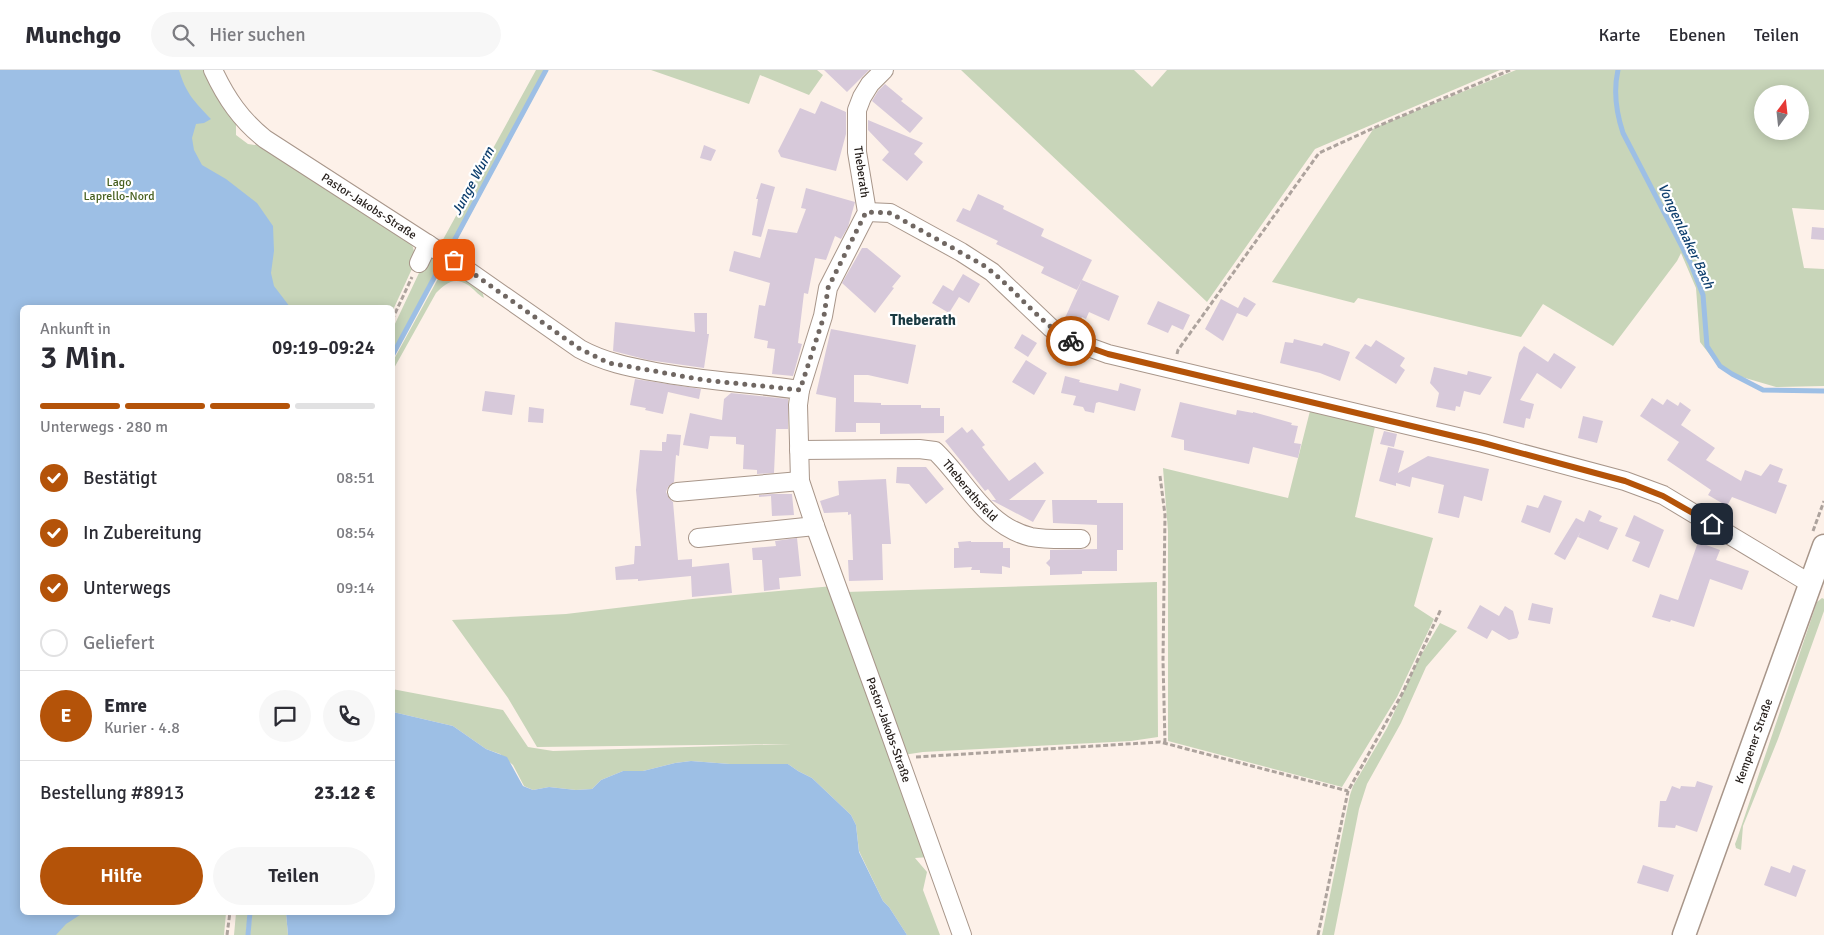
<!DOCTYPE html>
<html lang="de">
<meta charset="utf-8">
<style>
:root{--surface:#fff;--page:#f7f7f7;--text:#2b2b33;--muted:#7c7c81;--line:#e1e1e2;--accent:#b45309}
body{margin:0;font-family:Signika,sans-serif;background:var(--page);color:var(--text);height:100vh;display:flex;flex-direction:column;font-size:19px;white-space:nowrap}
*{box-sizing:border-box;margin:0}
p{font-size:16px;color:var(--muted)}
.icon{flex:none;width:28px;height:28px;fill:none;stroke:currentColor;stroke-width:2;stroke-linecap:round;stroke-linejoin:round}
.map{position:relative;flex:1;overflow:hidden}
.details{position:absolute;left:20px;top:235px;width:375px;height:610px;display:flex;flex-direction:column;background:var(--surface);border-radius:8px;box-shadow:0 2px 12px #0003}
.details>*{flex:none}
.needle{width:32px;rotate:15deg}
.buttons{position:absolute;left:1754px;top:15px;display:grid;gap:10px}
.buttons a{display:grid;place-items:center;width:55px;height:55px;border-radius:50%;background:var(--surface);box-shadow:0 2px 12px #0003;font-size:25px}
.pin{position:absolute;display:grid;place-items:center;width:42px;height:42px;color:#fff;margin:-21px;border-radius:10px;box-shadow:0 2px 8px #0006}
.courier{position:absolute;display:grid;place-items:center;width:50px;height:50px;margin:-25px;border:4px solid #b45309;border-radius:50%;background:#fff;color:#222;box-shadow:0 1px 6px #0007}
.head em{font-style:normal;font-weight:600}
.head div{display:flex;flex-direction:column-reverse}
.head{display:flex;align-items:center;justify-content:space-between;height:85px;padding:0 20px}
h1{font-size:32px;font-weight:600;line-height:38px}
.bar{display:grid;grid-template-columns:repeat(4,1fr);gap:8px 5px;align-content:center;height:60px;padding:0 20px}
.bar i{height:6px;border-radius:4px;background:var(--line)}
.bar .current{background:var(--accent)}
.bar p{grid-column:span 4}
.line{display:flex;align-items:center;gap:12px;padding:0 20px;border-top:1px solid var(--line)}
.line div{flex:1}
.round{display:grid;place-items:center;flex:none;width:52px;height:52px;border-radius:26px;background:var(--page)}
ol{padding:0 20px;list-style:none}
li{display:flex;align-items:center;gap:15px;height:55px}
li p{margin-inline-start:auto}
li .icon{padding:5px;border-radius:50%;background:var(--accent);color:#fff;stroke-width:4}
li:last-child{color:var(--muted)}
li i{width:28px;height:28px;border:2px solid var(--line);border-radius:50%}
.primary-button{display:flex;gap:10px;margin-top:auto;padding:10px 20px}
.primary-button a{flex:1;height:58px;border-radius:30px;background:var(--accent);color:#fff;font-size:20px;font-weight:600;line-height:58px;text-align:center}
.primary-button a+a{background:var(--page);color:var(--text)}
header{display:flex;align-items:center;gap:30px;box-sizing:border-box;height:70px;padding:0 25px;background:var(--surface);border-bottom:1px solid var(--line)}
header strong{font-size:24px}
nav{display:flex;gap:28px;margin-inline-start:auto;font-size:18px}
.search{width:350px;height:45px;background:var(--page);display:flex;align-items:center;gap:12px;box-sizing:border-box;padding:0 18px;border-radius:28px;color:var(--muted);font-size:19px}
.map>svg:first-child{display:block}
</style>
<header>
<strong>Munchgo</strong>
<div class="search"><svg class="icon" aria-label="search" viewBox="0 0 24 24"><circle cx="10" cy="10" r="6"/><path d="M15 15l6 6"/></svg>Hier suchen</div>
<nav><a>Karte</a><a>Ebenen</a><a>Teilen</a></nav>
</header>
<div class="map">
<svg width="1824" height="865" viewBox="0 0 1824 865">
<rect width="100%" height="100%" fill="#fdf1e9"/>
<!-- green -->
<path fill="#c8d5b9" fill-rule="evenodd" d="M0 0H207L236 51V65L248 74 262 76 405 167 413 177 416 190 393 240 392 238H22V842L226 843 224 865H0Z
M536 0H548L453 177 440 175Z
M651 0H817L823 5 809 25 760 5 749 34Z
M961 0H1134L1152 17 1167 0H1500L1315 79 1207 232Z
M1516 0H1824V140L1792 138 1804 198 1824 199V316L1776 317 1735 305 1717 294 1700 272 1696 218 1681 183 1677 191 1613 276 1543 234 1521 267 1358 228 1354 233 1272 212 1374 58ZM1762 24H1800V61H1762Z
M431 184 441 191 393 280V258L427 186Z
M446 194 481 217 484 228C477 224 474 219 468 215 454 206 445 214 436 223L393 300V291Z
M1311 337 1376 352 1355 447 1433 468 1414 536 1434 549 1397 627 1342 717 1168 671V461L1163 398 1288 428Z
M1157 512 1158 667 1131 671 923 682 903 685 846 522Z
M833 516 929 787 915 788 927 802 923 820 940 865H907L889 837 883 831 859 781 856 755 851 745 812 708 798 701 788 694H730L691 691 675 693 643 701H623L601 710 592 719 576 720 549 717 533 720 524 716 513 695 500 684 486 679 453 656 393 642 392 619 503 640 528 677 553 681 792 674 537 677 508 628 452 550 566 544 692 529Z
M1822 528 1824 529V541L1778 669 1743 756 1741 780 1736 778 1735 774 1737 769 1817 532Z
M1440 553 1457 561 1426 597 1401 653 1367 714 1359 739 1334 865H1322L1350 725 1353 716 1387 658 1417 592Z
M236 843H248L246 865H234Z
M252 843H286L288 865H250Z"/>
<!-- water -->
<path fill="#9dbfe5" d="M0 0H179C186 24 195 32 211 49L204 53 196 54 192 68 194 80 202 95 226 109 257 133 273 156 274 181 271 203 274 216 290 237 22 238V842L83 843 66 854 56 865H0Z
M393 642 453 656 486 679 507 687 523 716 533 720 549 717 576 720 592 719 601 710 623 701H643L675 693 691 691 730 694H788L798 701 812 708 851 745 856 755 859 782 883 831 889 837 907 865H288L286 843 392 842Z"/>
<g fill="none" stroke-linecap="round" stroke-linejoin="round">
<!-- stream -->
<path stroke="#9dbfe5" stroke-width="5" d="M1618 0C1613 22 1616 42 1623 63L1691 194 1703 225 1707 276 1720 296 1732 304 1763 320 1824 321
M392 286 546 0
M248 865 250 842"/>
</g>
<!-- building -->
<path fill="#d7c9da" d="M824 0H869L847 22Z
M885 14 903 29 901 31 923 48 910 63 872 31 878 21Z
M821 31 846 42V64L836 101 781 87 778 81 800 38 815 44Z
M868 50 923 73 914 84 923 92 907 111 882 90 889 82 868 60Z
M704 75 716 80 711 91 700 88Z
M761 113 775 117 761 167 752 165 758 129H756Z
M806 118 855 132 848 157 841 169 835 166 826 190 815 188 808 224 804 223 798 273 802 274 793 306 772 304 775 279 767 278 768 271 754 268 759 235 765 236 770 213 729 201 734 181 760 188 768 159 797 163 806 139 801 138Z
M978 124 1004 136 1003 139 1044 159 1041 166 1092 190 1077 220 1041 203 1044 197 996 174 998 171 956 151 963 138 970 141Z
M1812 157 1824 158V170L1811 169Z
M862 178H867L901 206 892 217 894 218 875 243 842 213Z
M963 204 980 214 969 233 959 227 949 243 932 233 943 215 953 221Z
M1082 210 1119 226 1109 251 1089 242 1086 249 1082 247 1078 254 1065 248Z
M1244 227 1256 234 1247 247 1237 243 1223 271 1205 259 1221 229 1238 238Z
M1158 231 1190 245 1183 260 1172 255 1168 263 1147 254Z
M694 243H707V264H709L704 298 648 290 613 281 615 252 695 262Z
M831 259 916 275 908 314 868 305H854V332L881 333V335H921V338H940V346H944V363L880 364V353H856V362H835L836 328 816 324Z
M1022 264 1037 273 1028 287 1014 278Z
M1294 269 1322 276 1324 273 1350 282 1340 311 1320 303 1280 293 1285 272 1293 273Z
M1376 270 1405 288 1400 296 1405 300 1396 314 1355 288 1365 274 1371 277Z
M1524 276 1548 292 1554 283 1576 297 1561 319 1537 303 1520 330 1534 334 1530 349 1526 348 1524 358 1503 353 1519 283Z
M1026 290 1047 303 1034 325 1012 312Z
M1434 297 1467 305 1468 301 1492 307 1480 325 1464 321 1460 337 1456 336 1455 341 1436 337 1439 323 1430 313Z
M1065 306 1080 310 1079 312 1118 321 1120 313 1141 319 1135 341 1099 332 1096 333 1094 343 1085 341 1083 337 1073 335 1076 326 1061 323Z
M635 309 701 319 699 329 668 322 663 344 645 340 646 338 630 335Z
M485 321 515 325 512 345 482 341Z
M731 323 788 329V359H776L774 403 757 404V400L743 399 744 375 736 374V367L710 366 708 379 683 375 690 343 722 350 724 329Z
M1652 328 1663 335 1667 329 1678 336 1680 332 1691 340 1681 355 1715 378 1706 390 1741 411 1745 400 1761 406 1770 394 1783 399 1778 412 1787 415 1776 444 1732 427 1727 436 1708 425 1711 420 1667 390 1679 372 1640 346Z
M1180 332 1236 345 1237 340 1253 343V342L1292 353 1291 355 1298 356 1294 373 1301 374 1298 388 1253 377 1249 394 1184 380V370L1171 367Z
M529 337 544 339 543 353 528 352Z
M1583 346 1603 351 1597 373 1578 368Z
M962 357 967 363 972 359 985 375 982 377 1009 411 1035 392 1044 403 1009 430H1046L1033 452 991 430H996L988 419 985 421 945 371Z
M1384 361 1397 364 1394 377 1380 374Z
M667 364 681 365 679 386 676 385 674 412 668 417 666 422 669 428 673 432 678 490 692 489V497L729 493 732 523 692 527 691 506 638 511V509L616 510 615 497 634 494 635 476H641L636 420 640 380 662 381V372H666Z
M1388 377 1404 381 1398 403 1428 386 1489 399 1482 431 1464 426 1459 448 1438 443 1444 415 1412 407 1410 417 1396 413V416L1379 411Z
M897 397H926L944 419 926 434 909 414 896 413Z
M886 409 891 474H882L883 510 849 511 848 490H853L851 444 848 445V442L824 443 820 431 839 425 838 411Z
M773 424H792L794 445 772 446 771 426 759 427V425Z
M1544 425 1562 431 1550 463 1521 452 1527 435 1538 438Z
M1052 430H1097V433H1123V480H1117V501H1082V504L1050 505V497L1046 493 1050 489V480L1097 479V455L1053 453Z
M1589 440 1602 446 1599 451 1618 458 1608 480 1578 467 1581 461 1565 490 1554 484 1576 448 1584 452Z
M1634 445 1664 460 1649 498 1632 491 1640 472 1625 466Z
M797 468 801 506 779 508 780 519 764 521 762 490H753L752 478 776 476 775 471Z
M971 471V472H1003V478H1010V498L1002 496V504L980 503V500H971L972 497 954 498V478H959L958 472Z
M1698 472 1720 480 1716 490 1749 501 1742 520 1710 509 1694 557 1671 550 1670 552 1652 547 1660 524 1678 530Z
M1532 533 1553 538 1550 554 1528 550Z
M1480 535 1499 546 1505 536 1513 541 1519 563 1517 568 1509 570 1492 560 1487 569 1467 558Z
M1697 711 1713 716 1697 762 1676 755 1675 758 1658 757 1660 731H1666L1672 716 1680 719 1681 716 1695 717Z
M1643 795 1674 805 1668 822 1637 813Z
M1793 795 1806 800 1796 827 1764 815 1771 796 1790 803Z"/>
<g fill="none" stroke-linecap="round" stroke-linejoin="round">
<!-- minor casing -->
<g stroke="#a8968a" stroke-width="20">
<g id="minor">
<path id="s1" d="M213 0C226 28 241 50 265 69L454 191 580 279C604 292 629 297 656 302 704 311 752 313 800 320L798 335 800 411 815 456 885 649 962 865"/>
<path d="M867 142 890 143 961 182 992 202 1051 258 1072 271 1108 284 1483 373 1625 411 1663 425 1811 514"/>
<path d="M419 193 428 174"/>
<path d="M800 320 823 246 828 218 867 142 857 82V40L862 27 870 14 884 0"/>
<path id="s2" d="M799 380 919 379 935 381C966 410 985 456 1031 467 1047 470 1065 469 1081 469"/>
<path d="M677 422 800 411"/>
<path d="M698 468 815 456"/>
</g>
</g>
<!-- major casing -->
<g stroke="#a8968a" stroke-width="25">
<g id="major">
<path id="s3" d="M1684 865 1824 476"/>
</g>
</g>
<!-- path -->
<path stroke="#ada39d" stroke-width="3" stroke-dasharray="5 2.5" stroke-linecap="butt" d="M392 250 412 207
M1177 284 1178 280 1319 83 1378 56 1510 0
M1160 406 1165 445 1163 590 1165 673
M1813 461 1824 431
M916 687 1160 672 1348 721
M227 865 230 842
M1318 865 1348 721 1403 622 1441 539"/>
<!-- minor -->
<use href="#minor" stroke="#fff" stroke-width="18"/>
<!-- major -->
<use href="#major" stroke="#fff" stroke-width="22"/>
</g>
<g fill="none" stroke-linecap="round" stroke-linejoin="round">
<!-- done -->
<path stroke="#706762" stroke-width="5" stroke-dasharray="0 9" d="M454 190 580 279 609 293 704 310 800 320 824 246 828 218 866 142 890 143 983 195C1015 218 1037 251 1071 271"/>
<!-- route -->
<path stroke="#b45309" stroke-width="6" d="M1071 271 1108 284 1483 373 1625 411 1663 426 1712 454"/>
</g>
<g text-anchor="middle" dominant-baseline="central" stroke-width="4.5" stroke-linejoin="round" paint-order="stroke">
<!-- street labels -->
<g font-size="12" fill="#241d19" stroke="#fff">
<text transform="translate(861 102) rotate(82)">Theberath</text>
<text stroke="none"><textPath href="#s1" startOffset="211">Pastor-Jakobs-Straße</textPath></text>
<text stroke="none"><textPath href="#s2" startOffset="189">Theberathsfeld</textPath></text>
<text stroke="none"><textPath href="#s1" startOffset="1046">Pastor-Jakobs-Straße</textPath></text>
<text stroke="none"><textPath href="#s3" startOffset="206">Kempener Straße</textPath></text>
</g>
<!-- park labels -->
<g font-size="12" fill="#465f1f" stroke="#fff">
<text x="119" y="112">Lago<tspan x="119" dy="14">Laprello-Nord</tspan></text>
</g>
<!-- water labels -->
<g font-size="14" font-style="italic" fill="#0e3f6e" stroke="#fff">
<text transform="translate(473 111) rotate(-62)">Junge Wurm</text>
<text transform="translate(1686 166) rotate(65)">Vongenlaaker Bach</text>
</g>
<!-- quarter labels -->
<g font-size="15" font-weight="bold" fill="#1a3a42" stroke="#fff">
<text x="923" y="250">Theberath</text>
</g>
</g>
</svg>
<div class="buttons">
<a><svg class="needle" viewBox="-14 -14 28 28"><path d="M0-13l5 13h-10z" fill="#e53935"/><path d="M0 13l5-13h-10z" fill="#7c7c81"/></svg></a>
</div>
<div class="pin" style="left:454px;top:190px;background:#ea580c"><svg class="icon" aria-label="bag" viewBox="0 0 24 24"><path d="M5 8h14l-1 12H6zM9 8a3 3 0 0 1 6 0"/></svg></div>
<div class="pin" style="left:1712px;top:454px;background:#1f2937"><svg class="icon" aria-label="home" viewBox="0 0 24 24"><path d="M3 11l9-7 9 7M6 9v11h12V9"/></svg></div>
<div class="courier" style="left:1071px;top:271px"><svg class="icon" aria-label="bike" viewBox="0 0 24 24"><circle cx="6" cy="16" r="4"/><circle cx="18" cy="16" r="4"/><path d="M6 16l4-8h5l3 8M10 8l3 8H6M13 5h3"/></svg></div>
<section class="details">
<div class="head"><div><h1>3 Min.</h1><p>Ankunft in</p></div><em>09:19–09:24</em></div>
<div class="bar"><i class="current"></i><i class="current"></i><i class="current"></i><i></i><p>Unterwegs · 280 m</p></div>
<ol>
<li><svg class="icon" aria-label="check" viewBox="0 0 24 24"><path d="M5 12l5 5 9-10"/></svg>Bestätigt<p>08:51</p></li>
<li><svg class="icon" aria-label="check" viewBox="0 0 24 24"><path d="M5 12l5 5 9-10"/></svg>In Zubereitung<p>08:54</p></li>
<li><svg class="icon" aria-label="check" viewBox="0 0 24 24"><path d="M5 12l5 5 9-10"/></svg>Unterwegs<p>09:14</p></li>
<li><i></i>Geliefert</li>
</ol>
<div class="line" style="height:90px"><b class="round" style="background:var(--accent);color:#fff">E</b><div><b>Emre</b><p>Kurier · 4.8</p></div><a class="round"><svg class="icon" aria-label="chat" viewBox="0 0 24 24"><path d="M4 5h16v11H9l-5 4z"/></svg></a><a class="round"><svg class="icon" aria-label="phone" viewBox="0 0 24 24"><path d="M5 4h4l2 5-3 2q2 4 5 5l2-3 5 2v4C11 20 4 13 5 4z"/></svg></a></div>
<div class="line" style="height:65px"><div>Bestellung #8913</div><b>23.12 €</b></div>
<div class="primary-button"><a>Hilfe</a><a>Teilen</a></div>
</section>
</div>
